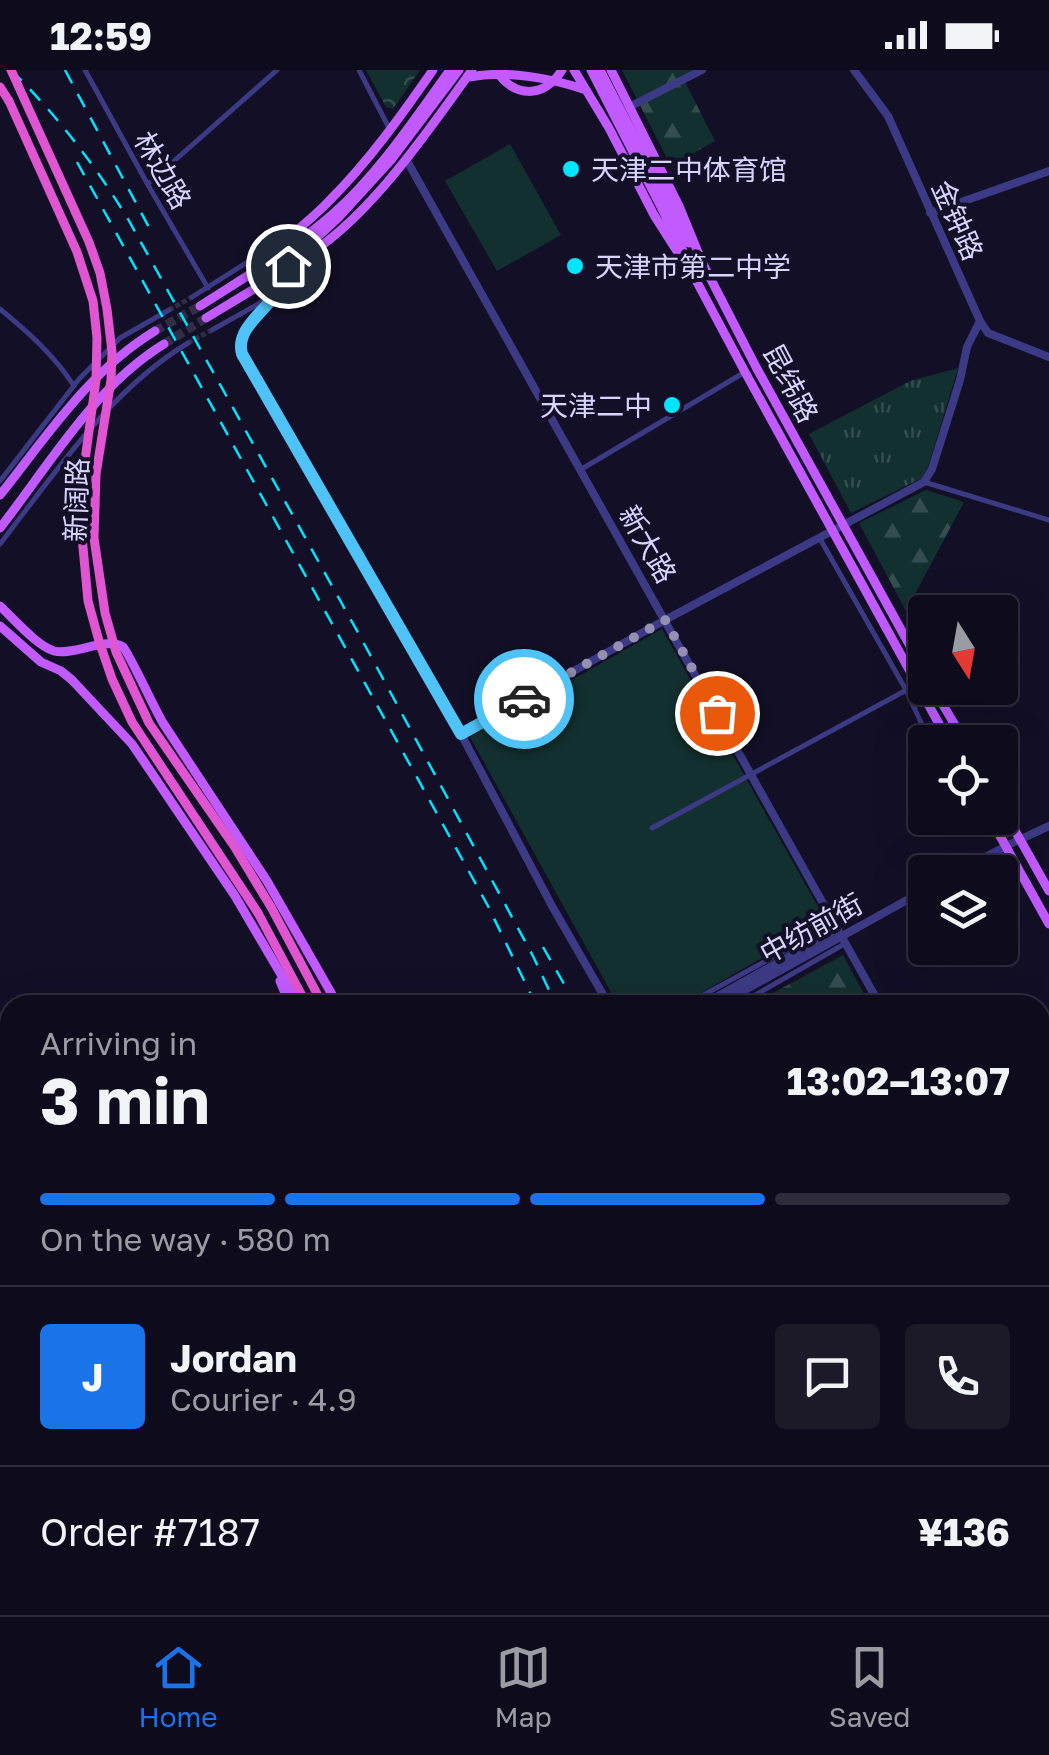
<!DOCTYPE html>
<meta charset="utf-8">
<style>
:root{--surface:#0e0b1c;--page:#1c1929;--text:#f1f3f6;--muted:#9b9ba3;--line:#2e2b3b;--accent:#1a73e8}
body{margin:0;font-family:"Golos Text","Noto Sans SC",sans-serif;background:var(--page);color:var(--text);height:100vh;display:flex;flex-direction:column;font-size:38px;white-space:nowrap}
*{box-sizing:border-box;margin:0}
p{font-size:32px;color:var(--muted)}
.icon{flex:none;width:55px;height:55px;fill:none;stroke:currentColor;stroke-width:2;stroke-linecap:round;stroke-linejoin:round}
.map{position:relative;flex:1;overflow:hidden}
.sheet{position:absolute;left:0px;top:925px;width:1050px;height:620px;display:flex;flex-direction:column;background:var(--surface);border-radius:30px 30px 0 0;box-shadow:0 10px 40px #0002,0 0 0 2px var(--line)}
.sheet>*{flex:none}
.needle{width:65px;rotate:169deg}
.fabs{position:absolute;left:908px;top:525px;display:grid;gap:20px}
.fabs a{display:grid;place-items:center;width:110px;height:110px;border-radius:10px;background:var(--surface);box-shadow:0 10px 40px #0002,0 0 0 2px var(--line);font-size:50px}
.pin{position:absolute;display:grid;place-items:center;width:85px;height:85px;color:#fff;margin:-42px;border:5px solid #fff;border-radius:50%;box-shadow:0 2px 10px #0007}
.courier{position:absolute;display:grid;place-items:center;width:100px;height:100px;margin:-50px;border:8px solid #4fc3f7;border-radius:50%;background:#fff;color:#222;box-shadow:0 2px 12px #0007}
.summary em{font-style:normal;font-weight:700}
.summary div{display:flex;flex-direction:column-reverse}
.summary{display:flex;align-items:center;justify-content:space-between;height:170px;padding:0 40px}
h1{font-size:65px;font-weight:700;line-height:75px}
.bar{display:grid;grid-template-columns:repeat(4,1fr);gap:15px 10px;align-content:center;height:120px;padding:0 40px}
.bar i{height:12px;border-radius:8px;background:var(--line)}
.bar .on{background:var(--accent)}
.bar p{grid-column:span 4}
.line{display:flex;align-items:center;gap:25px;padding:0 40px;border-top:2px solid var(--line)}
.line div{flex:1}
.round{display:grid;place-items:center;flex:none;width:105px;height:105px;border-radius:10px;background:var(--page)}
.status{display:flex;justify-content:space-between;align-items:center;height:70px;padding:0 50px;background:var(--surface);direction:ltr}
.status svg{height:28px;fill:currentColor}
.dock{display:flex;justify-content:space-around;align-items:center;height:140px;border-top:2px solid var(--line);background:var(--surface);font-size:28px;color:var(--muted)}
.dock a{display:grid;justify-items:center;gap:5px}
.dock .on{color:var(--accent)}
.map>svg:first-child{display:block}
</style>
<div class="status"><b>12:59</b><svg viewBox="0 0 49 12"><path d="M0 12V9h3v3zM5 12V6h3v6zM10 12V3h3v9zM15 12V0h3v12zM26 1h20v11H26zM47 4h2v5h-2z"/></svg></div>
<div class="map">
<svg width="1049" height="1545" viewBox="0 0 1049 1545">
<defs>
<pattern id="grass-tufts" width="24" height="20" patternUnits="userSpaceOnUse" patternTransform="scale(2.5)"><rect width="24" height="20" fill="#12302f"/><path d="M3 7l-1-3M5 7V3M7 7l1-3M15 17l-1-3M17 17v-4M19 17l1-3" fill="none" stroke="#344d4e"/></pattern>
<pattern id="forest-firs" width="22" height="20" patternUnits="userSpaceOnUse" patternTransform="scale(2.5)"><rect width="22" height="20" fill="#12302f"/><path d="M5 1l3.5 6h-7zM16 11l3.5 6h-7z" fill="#344d4e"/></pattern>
<pattern id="park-crowns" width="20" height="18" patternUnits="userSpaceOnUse" patternTransform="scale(2.5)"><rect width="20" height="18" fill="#12302f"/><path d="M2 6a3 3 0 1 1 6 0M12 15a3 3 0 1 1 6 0" fill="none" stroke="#344d4e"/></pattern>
</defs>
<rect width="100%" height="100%" fill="#130f26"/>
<!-- grass -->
<path fill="url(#grass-tufts)" d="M958 298 929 394 922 408 851 443 809 364 910 311Z"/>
<!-- forest -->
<path fill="url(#forest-firs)" d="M622 0H693L682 6 715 71 671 96Z
M926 420 964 432 906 541 859 453Z
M843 885 870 935H751Z"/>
<!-- park -->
<path fill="url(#park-crowns)" d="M366 0H420L393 39 386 37Z"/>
<!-- garden -->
<path fill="#12302f" d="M510 74 561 165 497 201 445 111Z
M662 559 826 851 680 935H618L470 667Z"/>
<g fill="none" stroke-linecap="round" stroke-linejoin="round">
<!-- minor-tunnel -->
<path stroke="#312d47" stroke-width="5" stroke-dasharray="5 2.5" stroke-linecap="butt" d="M169 240 192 227
M188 273 212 260"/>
<!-- primary-tunnel -->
<path stroke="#312d47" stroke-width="9" stroke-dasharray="9 4.5" stroke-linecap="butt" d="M155 261 200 236
M164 274 206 248"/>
<!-- trunk-tunnel -->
<path stroke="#312d47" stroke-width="9" stroke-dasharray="9 4.5" stroke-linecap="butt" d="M643 1535 647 1545"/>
<!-- minor -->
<path stroke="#3d3a85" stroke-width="5" d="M85 0 148 115 208 218
M359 0 389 58
M148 114 277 0
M192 227 281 171
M0 239C28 262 54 285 74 316
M212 260 260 233 279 214
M580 400 745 302
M0 411 79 309 120 268 169 240
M924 412 1049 450
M819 467 906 620 930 672
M0 474C56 402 109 321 188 273
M652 758 925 610
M685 935 786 880 830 860
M738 935 846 873
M1040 955 1049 950
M61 1545 102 1535"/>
<!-- tertiary -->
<path stroke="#3d3a85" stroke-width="8" d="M854 0 888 46 980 251 988 263 1049 287
M629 37 702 0
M406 89 880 935
M930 143 1049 101
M288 196C286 234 233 251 241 284L461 664 552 836 609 935
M461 664 665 550 924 412 932 399 960 310 967 277 980 251
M957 802 1006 776 1049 756
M702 935 838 859
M718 935 925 820
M1040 1160 1049 1155
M0 1219 10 1214
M0 1227 10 1222
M1040 1246 1049 1263
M240 1535 242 1545"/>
<!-- secondary -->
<path stroke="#6f6bff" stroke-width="8" d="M1040 1464 1049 1455
M1040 1507 1049 1498
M940 1545 957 1535
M993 1545 1009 1535"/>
<!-- primary -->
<path stroke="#c25bff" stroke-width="9" d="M574 0 609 58 654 145 682 189
M591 0 681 176 690 199 745 302 949 672
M600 0 689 173
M611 0 679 136 702 192 756 297 925 603
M469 7C506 0 551 8 586 20
M272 186C289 165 310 151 329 131 369 91 401 46 433 0
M295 192C362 159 429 60 472 0
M200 236C245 207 292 180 333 144 379 103 414 50 450 0
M206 248 274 207 338 148 391 90 459 0
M0 425C47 366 89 301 155 261
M0 458C50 394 94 317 164 274
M0 536C14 549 37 576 54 581 73 586 107 566 123 577 128 581 156 642 163 653L267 811 338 935
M0 556 41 592 61 601 72 610 132 674 235 826 299 935
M933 618 965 672
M1000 734 1049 821
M990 748 1049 854
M280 911 290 935
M1040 1479 1049 1470
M1040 1491 1049 1481
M608 1535 611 1545
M624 1535 627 1545
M958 1545 974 1535"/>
<!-- trunk -->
<path stroke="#e055d1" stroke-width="9" d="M0 17 9 31
M271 837 323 935
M258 843 307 935"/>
<!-- rail -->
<path stroke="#00e5ff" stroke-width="2.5" stroke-dasharray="15 12" stroke-linecap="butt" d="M11 0C57 45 95 95 128 149L361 568 533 886 556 935
M65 0 152 163
M77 92 488 836 536 935
M543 877 576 935
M770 1535 774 1545
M804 1535 808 1545
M843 1535 847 1545"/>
<!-- primary-bridge -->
<path stroke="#c25bff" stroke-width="9" d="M496 0C513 28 544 29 562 0
M974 1545 988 1535"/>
<!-- trunk-bridge -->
<path stroke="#e055d1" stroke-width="9" d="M11 0 89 172 100 203 107 239 112 282 111 310 96 404 94 468 105 543 116 582 149 653 234 776 271 837
M9 31 77 182 93 231 97 268 96 310 82 412 80 445 88 531 99 571 112 609 132 652 258 843"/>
</g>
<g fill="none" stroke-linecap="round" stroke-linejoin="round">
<!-- done -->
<path stroke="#948fb3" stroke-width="10" stroke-dasharray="0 18" d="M524 629 665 550 717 643"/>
<!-- route -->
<path stroke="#4fc3f7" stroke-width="12" d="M288 196C285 234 233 251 242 284L461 664 524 629"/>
</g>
<!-- markers -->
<g fill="#00e5ff" stroke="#130f26" stroke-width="4">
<circle cx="571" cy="99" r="10"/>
<circle cx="575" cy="196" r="10"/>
<circle cx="672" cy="335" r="10"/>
</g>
<g text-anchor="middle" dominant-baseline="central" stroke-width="8" stroke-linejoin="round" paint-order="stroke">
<!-- poi labels -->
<g font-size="28" fill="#d9d4ff" stroke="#130f26" text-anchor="start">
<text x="591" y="99">天津二中体育馆</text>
<text x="595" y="196">天津市第二中学</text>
<text x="652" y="335" text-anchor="end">天津二中</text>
</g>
<!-- street labels -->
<g font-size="28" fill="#d9d4ff" stroke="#130f26">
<text transform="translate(163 100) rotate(60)">林边路</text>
<text transform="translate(958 150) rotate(66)">金钟路</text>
<text transform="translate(791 313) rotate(62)">昆纬路</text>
<text transform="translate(76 430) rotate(-88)">新阔路</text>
<text transform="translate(648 474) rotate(60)">新大路</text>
<text transform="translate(811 858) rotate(-29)">中纺前街</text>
</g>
</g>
</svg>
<div class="fabs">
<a><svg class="needle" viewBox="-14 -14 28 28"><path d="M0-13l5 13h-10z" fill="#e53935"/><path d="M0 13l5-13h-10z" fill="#9b9ba3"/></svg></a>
<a><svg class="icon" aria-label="locate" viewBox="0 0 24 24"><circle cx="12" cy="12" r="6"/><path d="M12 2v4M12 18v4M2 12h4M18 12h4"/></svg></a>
<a><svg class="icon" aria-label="layers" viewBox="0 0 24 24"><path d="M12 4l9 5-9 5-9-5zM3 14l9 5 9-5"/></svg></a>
</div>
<div class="pin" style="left:717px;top:643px;background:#ea580c"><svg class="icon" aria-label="bag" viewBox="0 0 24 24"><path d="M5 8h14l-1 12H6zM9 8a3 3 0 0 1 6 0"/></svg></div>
<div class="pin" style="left:288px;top:196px;background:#1f2937"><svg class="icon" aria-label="home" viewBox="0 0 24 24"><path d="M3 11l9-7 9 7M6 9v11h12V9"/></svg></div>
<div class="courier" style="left:524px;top:629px"><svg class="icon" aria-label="car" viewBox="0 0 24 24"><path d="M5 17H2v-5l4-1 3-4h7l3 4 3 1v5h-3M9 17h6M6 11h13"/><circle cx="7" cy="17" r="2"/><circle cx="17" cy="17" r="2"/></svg></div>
<section class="sheet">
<div class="summary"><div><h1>3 min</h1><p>Arriving in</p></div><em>13:02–13:07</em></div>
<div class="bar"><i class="on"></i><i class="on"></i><i class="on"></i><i></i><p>On the way · 580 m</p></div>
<div class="line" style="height:180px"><b class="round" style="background:var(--accent);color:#fff">J</b><div><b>Jordan</b><p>Courier · 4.9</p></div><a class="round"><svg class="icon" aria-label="chat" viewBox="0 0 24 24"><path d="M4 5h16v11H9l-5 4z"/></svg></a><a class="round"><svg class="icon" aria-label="phone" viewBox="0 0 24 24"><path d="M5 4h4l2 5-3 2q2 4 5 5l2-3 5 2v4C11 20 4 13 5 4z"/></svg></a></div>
<div class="line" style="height:130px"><div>Order #7187</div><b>¥136</b></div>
</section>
</div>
<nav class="dock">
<a class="on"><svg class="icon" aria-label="home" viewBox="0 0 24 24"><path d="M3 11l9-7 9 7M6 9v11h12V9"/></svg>Home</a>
<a><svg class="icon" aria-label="map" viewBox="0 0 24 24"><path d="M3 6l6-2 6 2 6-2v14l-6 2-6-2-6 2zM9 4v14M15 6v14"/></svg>Map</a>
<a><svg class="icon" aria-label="saved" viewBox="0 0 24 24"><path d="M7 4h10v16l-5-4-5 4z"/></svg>Saved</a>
</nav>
